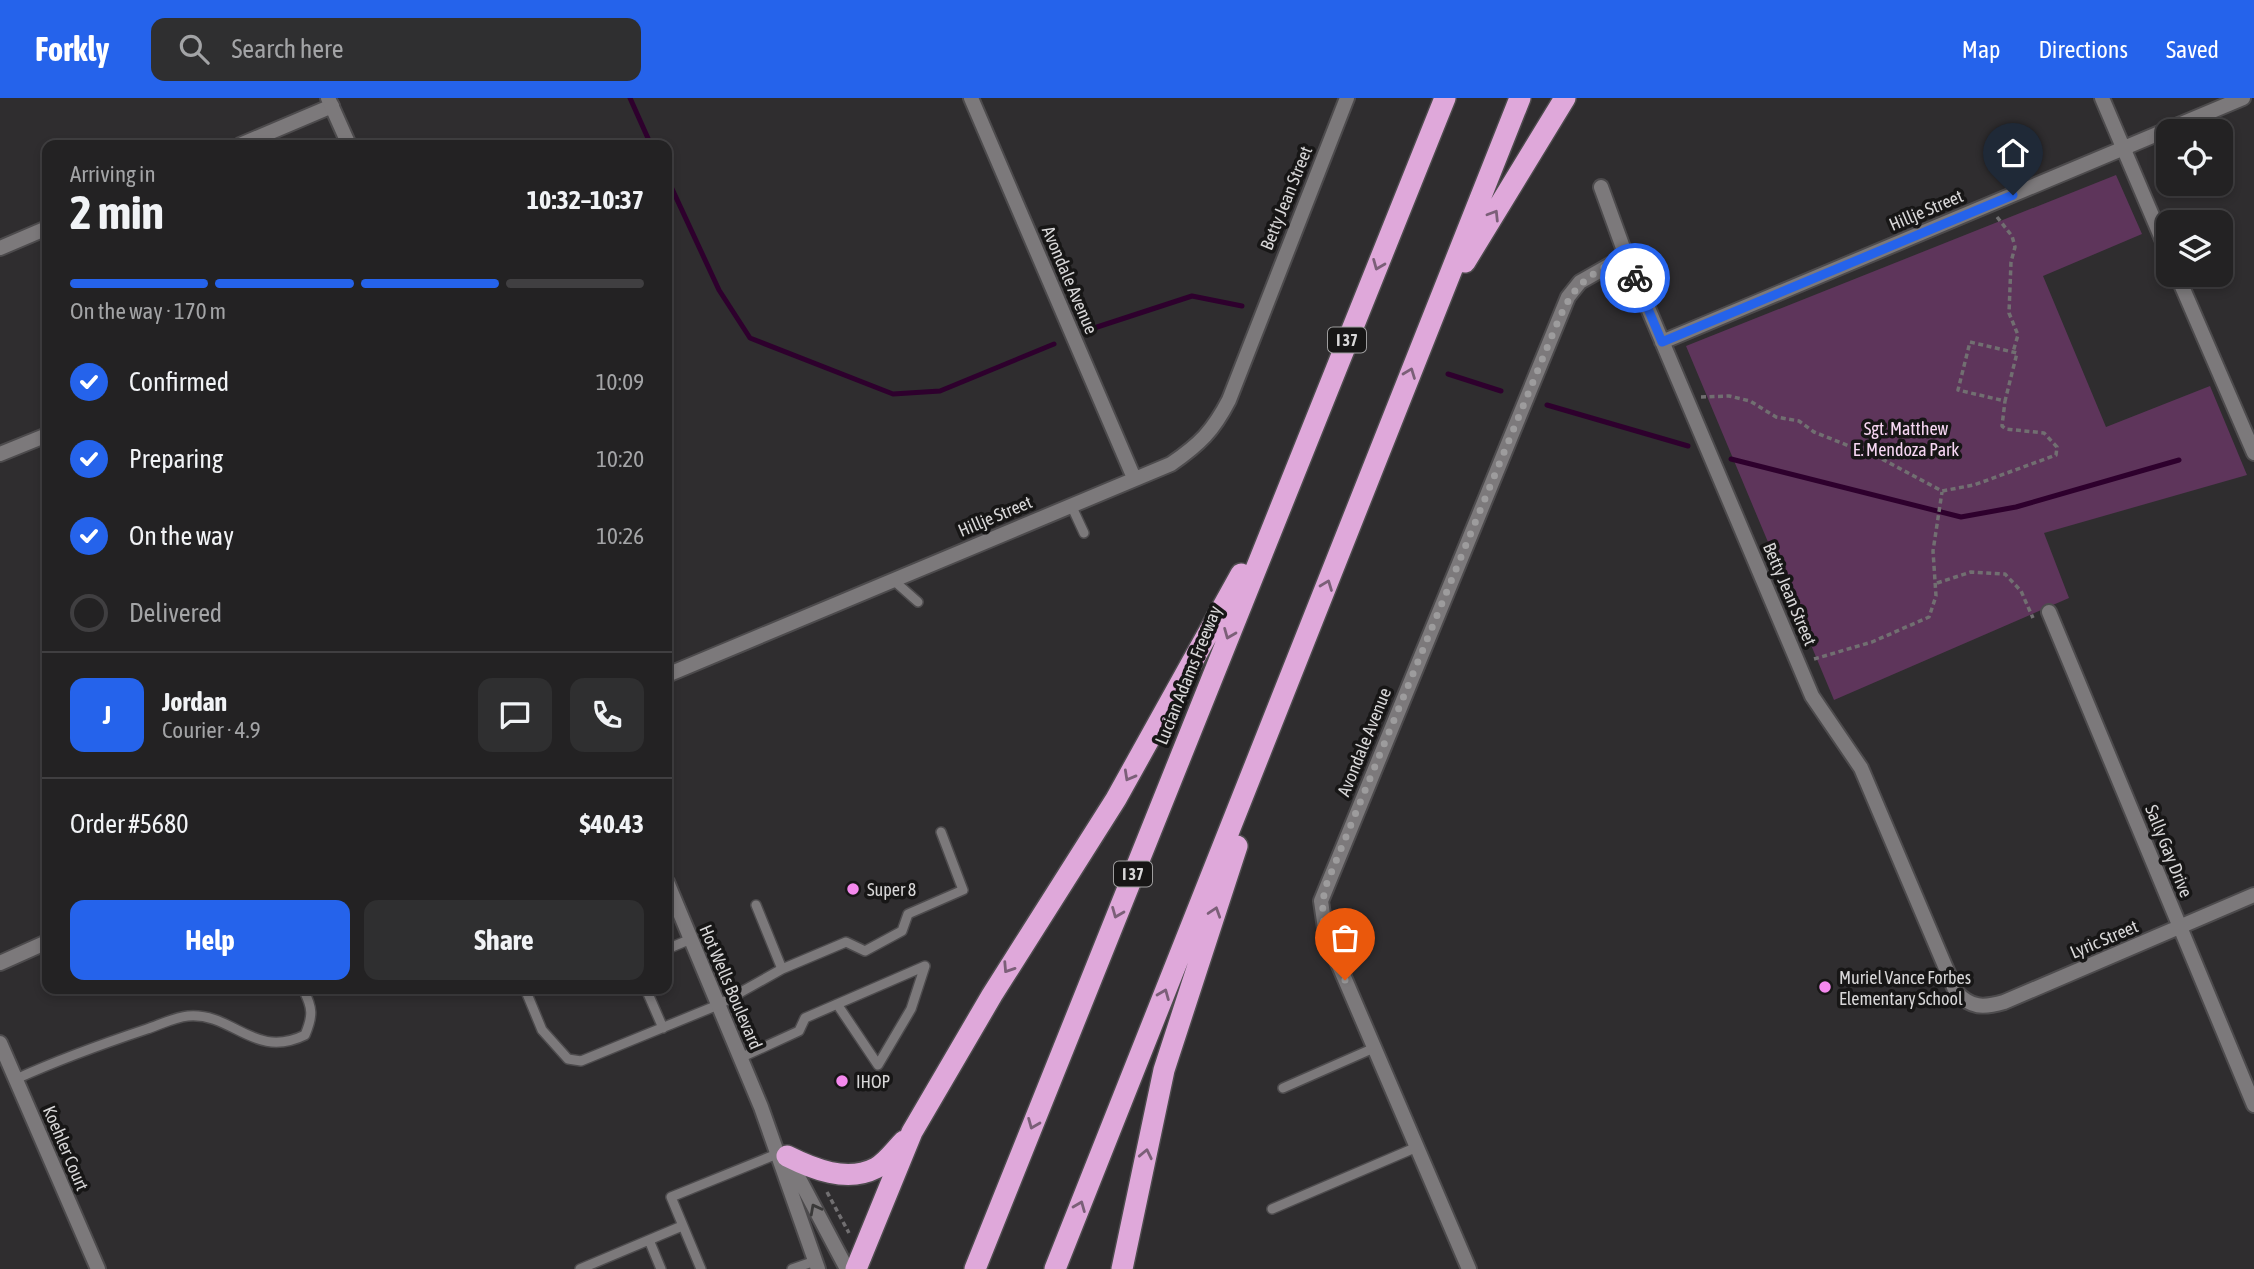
<!DOCTYPE html>
<meta charset="utf-8">
<style>
:root{--surface:#232223;--page:#2f2f30;--text:#f1f3f6;--muted:#a3a4a6;--line:#403f41;--accent:#2563eb}
body{margin:0;font-family:"Asap Condensed",sans-serif;background:var(--page);color:var(--text);height:100vh;display:flex;flex-direction:column;font-size:26px;white-space:nowrap}
*{box-sizing:border-box;margin:0}
p{font-size:23px;color:var(--muted)}
.icon{flex:none;width:38px;height:38px;fill:none;stroke:currentColor;stroke-width:2;stroke-linecap:round;stroke-linejoin:round}
.map{position:relative;flex:1;overflow:hidden}
.drawer{position:absolute;left:42px;top:42px;width:630px;height:854px;display:flex;flex-direction:column;background:var(--surface);border-radius:14px;box-shadow:0 4px 10px #0003,0 0 0 2px var(--line)}
.drawer>*{flex:none}
.controls{position:absolute;left:2156px;top:21px;display:grid;gap:14px}
.controls a{display:grid;place-items:center;width:77px;height:77px;border-radius:14px;background:var(--surface);box-shadow:0 4px 10px #0003,0 0 0 2px var(--line);font-size:35px}
.pin{position:absolute;display:grid;place-items:center;width:60px;height:60px;color:#fff;margin:-72px -30px;border-radius:50% 50% 50% 0;rotate:-45deg;box-shadow:0 0 7px #0007}
.pin .icon{rotate:45deg}
.courier{position:absolute;display:grid;place-items:center;width:70px;height:70px;margin:-35px;border:5px solid #2563eb;border-radius:50%;background:#fff;color:#222;box-shadow:0 2px 9px #0007}
.headline em{font-style:normal;font-weight:700}
.headline div{display:flex;flex-direction:column-reverse}
.headline{display:flex;align-items:center;justify-content:space-between;height:119px;padding:0 28px}
h1{font-size:46px;font-weight:700;line-height:52px}
.bar{display:grid;grid-template-columns:repeat(4,1fr);gap:10px 7px;align-content:center;height:84px;padding:0 28px}
.bar i{height:9px;border-radius:5px;background:var(--line)}
.bar .active{background:var(--accent)}
.bar p{grid-column:span 4}
.line{display:flex;align-items:center;gap:18px;padding:0 28px;border-top:2px solid var(--line)}
.line div{flex:1}
.round{display:grid;place-items:center;flex:none;width:74px;height:74px;border-radius:14px;background:var(--page)}
ol{padding:0 28px;list-style:none}
li{display:flex;align-items:center;gap:21px;height:77px}
li p{margin-inline-start:auto}
li .icon{padding:7px;border-radius:50%;background:var(--accent);color:#fff;stroke-width:4}
li:last-child{color:var(--muted)}
li i{width:38px;height:38px;border:4px solid var(--line);border-radius:50%}
.cta{display:flex;gap:14px;margin-top:auto;padding:14px 28px}
.cta a{flex:1;height:80px;border-radius:14px;background:var(--accent);color:#fff;font-size:28px;font-weight:700;line-height:80px;text-align:center}
.cta a+a{background:var(--page);color:var(--text)}
header{display:flex;align-items:center;gap:42px;box-sizing:border-box;height:98px;padding:0 35px;background:var(--accent);color:#fff}
header strong{font-size:33px}
nav{display:flex;gap:38px;margin-inline-start:auto;font-size:24px}
.search{width:490px;height:63px;background:var(--page);display:flex;align-items:center;gap:18px;box-sizing:border-box;padding:0 24px;border-radius:14px;color:var(--muted);font-size:26px}
.map>svg:first-child{display:block}
</style>
<header>
<strong>Forkly</strong>
<div class="search"><svg class="icon" aria-label="search" viewBox="0 0 24 24"><circle cx="10" cy="10" r="6"/><path d="M15 15l6 6"/></svg>Search here</div>
<nav><a>Map</a><a>Directions</a><a>Saved</a></nav>
</header>
<div class="map">
<svg width="2254" height="1171" viewBox="0 0 2254 1171">
<rect width="100%" height="100%" fill="#2f2d2f"/>
<!-- green -->
<path fill="#5e355b" d="M2116 77 2142 136 2043 178 2106 329 2210 288 2247 377 2044 435 2069 500 1834 602 1686 248Z"/>
<g fill="none" stroke-linecap="round" stroke-linejoin="round">
<!-- stream -->
<path stroke="#2e002d" stroke-width="5" d="M630 0 651 47
M667 80 719 192 750 240 893 296 940 293 1054 246
M1088 232 1192 198 1242 208
M1448 276 1501 293
M1547 307 1688 348
M1731 361 1961 419 2016 409 2179 362"/>
<!-- service casing -->
<g stroke="#4d4b4d" stroke-width="12">
<path id="service" d="M1071 407 1084 435
M892 481 918 504
M756 807 782 871
M667 851 691 841
M525 891 542 932 568 961 581 963 718 907 782 871 846 844 865 853 902 833 908 816 963 792 941 734
M646 891 663 930
M740 960 799 933 805 920 925 868 911 911 878 967 837 906
M16 981C58 962 102 946 147 931 159 927 175 919 188 918 233 914 254 962 305 937 313 918 313 910 303 891
M1283 990 1374 950
M1272 1111 1417 1049
M649 1142 661 1171
M580 1171 682 1128
M701 1171 671 1099 777 1056
M792 1171 815 1163"/>
</g>
<!-- minor casing -->
<g stroke="#4d4b4d" stroke-width="18">
<path id="minor" d="M971 0 1134 380
M2102 0 2168 155
M240 47 332 8
M1601 89 1626 158 1812 598 1861 670 1956 894C1971 910 1983 910 2004 904L2254 797
M0 150 47 130
M2177 177 2254 355
M1662 244 2243 0
M0 356 47 337
M2049 514 2254 1007
M667 577 1171 366C1200 346 1213 333 1229 302L1347 0
M0 865 47 844
M0 945 98 1171
M1469 1171 1326 837 1321 803 1568 199 1580 184 1626 158"/>
</g>
<!-- tertiary casing -->
<g stroke="#4d4b4d" stroke-width="18">
<path id="tertiary" d="M328 0 349 47
M667 784 761 1009 818 1171
M786 1056 847 1171"/>
</g>
<!-- motorway casing -->
<g stroke="#4d4b4d" stroke-width="24">
<path id="motorway" d="M1465 164 1565 0
M787 1058C813 1071 847 1085 876 1070 886 1065 895 1052 904 1043
M856 1171 912 1034 992 897 1116 701 1241 476
M975 1171 1445 0
M1055 1171 1520 0
M1122 1171 1164 972 1237 748"/>
</g>
<!-- path -->
<path stroke="#716f71" stroke-width="3.5" stroke-dasharray="5 3.5" stroke-linecap="butt" d="M1997 119 2012 138 2015 149 2011 164 2009 215 2018 237 2013 254
M1970 244 2017 255 2005 303 1958 292Z
M1701 299 1729 298 1750 303 1776 319 1799 323 1814 334 1882 361 1942 393 1974 387 2056 357 2057 349 2044 335 2006 331 2002 328 2005 303
M1937 485 1971 474 2005 476 2021 493 2033 520
M1814 561 1872 544 1929 519 1936 498 1933 453 1942 394
M827 1094 849 1135"/>
<!-- service -->
<use href="#service" stroke="#7c797b" stroke-width="9"/>
<!-- minor -->
<use href="#minor" stroke="#7c797b" stroke-width="14"/>
<!-- tertiary -->
<use href="#tertiary" stroke="#7c797b" stroke-width="14"/>
<!-- motorway -->
<use href="#motorway" stroke="#dfa8da" stroke-width="21"/>
</g>
<!-- one-way arrows -->
<defs><path id="oneway-chevron" d="M-2-3.5L2.5 0L-2 3.5" fill="none" stroke-width="1.6" stroke-linecap="round" stroke-linejoin="round" transform="scale(1.75)"/></defs>
<g stroke="#7b5f78">
<use href="#oneway-chevron" transform="translate(1494 117) rotate(-58)"/>
<use href="#oneway-chevron" transform="translate(1378 167) rotate(112)"/>
<use href="#oneway-chevron" transform="translate(1410 275) rotate(-69)"/>
<use href="#oneway-chevron" transform="translate(1327 487) rotate(-69)"/>
<use href="#oneway-chevron" transform="translate(1229 536) rotate(112)"/>
<use href="#oneway-chevron" transform="translate(1129 678) rotate(119)"/>
<use href="#oneway-chevron" transform="translate(1215 814) rotate(-72)"/>
<use href="#oneway-chevron" transform="translate(1117 815) rotate(112)"/>
<use href="#oneway-chevron" transform="translate(1008 870) rotate(123)"/>
<use href="#oneway-chevron" transform="translate(1164 896) rotate(-68)"/>
<use href="#oneway-chevron" transform="translate(1033 1026) rotate(112)"/>
<use href="#oneway-chevron" transform="translate(1146 1056) rotate(-78)"/>
<use href="#oneway-chevron" transform="translate(1080 1108) rotate(-68)"/>
</g>
<use stroke="#3a3939" href="#oneway-chevron" transform="translate(815 1111) rotate(-118)"/>
<g fill="none" stroke-linecap="round" stroke-linejoin="round">
<!-- done -->
<path stroke="#9d9c9d" stroke-width="7" stroke-dasharray="0 12.6" d="M1345 882C1331 849 1315 822 1327 785L1549 245C1570 194 1574 183 1626 158L1635 180"/>
<!-- route -->
<path stroke="#2563eb" stroke-width="9" d="M1635 180 1662 244 2013 97"/>
</g>
<!-- markers -->
<g fill="#f589ee" stroke="#171616" stroke-width="2.5">
<circle cx="853" cy="791" r="7"/>
<circle cx="1825" cy="889" r="7"/>
<circle cx="842" cy="983" r="7"/>
</g>
<g text-anchor="middle" dominant-baseline="central" stroke-width="7" stroke-linejoin="round" paint-order="stroke">
<!-- shield labels -->
<g fill="#171616" stroke="#9e9d9e" stroke-width="2">
<rect x="1328" y="229.5" width="38" height="25" rx="5"/>
<rect x="1114" y="763.5" width="38" height="25" rx="5"/>
</g>
<g font-size="16" font-weight="bold" fill="#d8d7d8">
<text x="1347" y="242">I 37</text>
<text x="1133" y="776">I 37</text>
</g>
<!-- street labels -->
<g font-size="18" fill="#d8d7d8" stroke="#171616">
<text transform="translate(1286 100) rotate(-68)">Betty Jean Street</text>
<text transform="translate(1926 112) rotate(-23)">Hillje Street</text>
<text transform="translate(1070 182) rotate(67)">Avondale Avenue</text>
<text transform="translate(995 418) rotate(-23)">Hillje Street</text>
<text transform="translate(1790 496) rotate(67)">Betty Jean Street</text>
<text transform="translate(1188 577) rotate(-68)">Lucian Adams Freeway</text>
<text transform="translate(1364 644) rotate(-68)">Avondale Avenue</text>
<text transform="translate(2169 753) rotate(68)">Sally Gay Drive</text>
<text transform="translate(2104 841) rotate(-23)">Lyric Street</text>
<text transform="translate(731 889) rotate(67)">Hot Wells Boulevard</text>
<text transform="translate(66 1050) rotate(67)">Koehler Court</text>
</g>
<!-- park labels -->
<g font-size="18" fill="#f7d7f3" stroke="#171616">
<text x="1906" y="330">Sgt. Matthew<tspan x="1906" dy="21">E. Mendoza Park</tspan></text>
</g>
<!-- poi labels -->
<g font-size="18" fill="#d8d7d8" stroke="#171616" text-anchor="start">
<text x="867" y="791">Super 8</text>
<text x="1839" y="879">Muriel Vance Forbes<tspan x="1839" dy="21">Elementary School</tspan></text>
<text x="856" y="983">IHOP</text>
</g>
</g>
</svg>
<div class="controls">
<a><svg class="icon" aria-label="locate" viewBox="0 0 24 24"><circle cx="12" cy="12" r="6"/><path d="M12 2v4M12 18v4M2 12h4M18 12h4"/></svg></a>
<a><svg class="icon" aria-label="layers" viewBox="0 0 24 24"><path d="M12 4l9 5-9 5-9-5zM3 14l9 5 9-5"/></svg></a>
</div>
<div class="pin" style="left:1345px;top:882px;background:#ea580c"><svg class="icon" aria-label="bag" viewBox="0 0 24 24"><path d="M5 8h14l-1 12H6zM9 8a3 3 0 0 1 6 0"/></svg></div>
<div class="pin" style="left:2013px;top:97px;background:#1f2937"><svg class="icon" aria-label="home" viewBox="0 0 24 24"><path d="M3 11l9-7 9 7M6 9v11h12V9"/></svg></div>
<div class="courier" style="left:1635px;top:180px"><svg class="icon" aria-label="bike" viewBox="0 0 24 24"><circle cx="6" cy="16" r="4"/><circle cx="18" cy="16" r="4"/><path d="M6 16l4-8h5l3 8M10 8l3 8H6M13 5h3"/></svg></div>
<section class="drawer">
<div class="headline"><div><h1>2 min</h1><p>Arriving in</p></div><em>10:32–10:37</em></div>
<div class="bar"><i class="active"></i><i class="active"></i><i class="active"></i><i></i><p>On the way · 170 m</p></div>
<ol>
<li><svg class="icon" aria-label="check" viewBox="0 0 24 24"><path d="M5 12l5 5 9-10"/></svg>Confirmed<p>10:09</p></li>
<li><svg class="icon" aria-label="check" viewBox="0 0 24 24"><path d="M5 12l5 5 9-10"/></svg>Preparing<p>10:20</p></li>
<li><svg class="icon" aria-label="check" viewBox="0 0 24 24"><path d="M5 12l5 5 9-10"/></svg>On the way<p>10:26</p></li>
<li><i></i>Delivered</li>
</ol>
<div class="line" style="height:126px"><b class="round" style="background:var(--accent);color:#fff">J</b><div><b>Jordan</b><p>Courier · 4.9</p></div><a class="round"><svg class="icon" aria-label="chat" viewBox="0 0 24 24"><path d="M4 5h16v11H9l-5 4z"/></svg></a><a class="round"><svg class="icon" aria-label="phone" viewBox="0 0 24 24"><path d="M5 4h4l2 5-3 2q2 4 5 5l2-3 5 2v4C11 20 4 13 5 4z"/></svg></a></div>
<div class="line" style="height:91px"><div>Order #5680</div><b>$40.43</b></div>
<div class="cta"><a>Help</a><a>Share</a></div>
</section>
</div>
